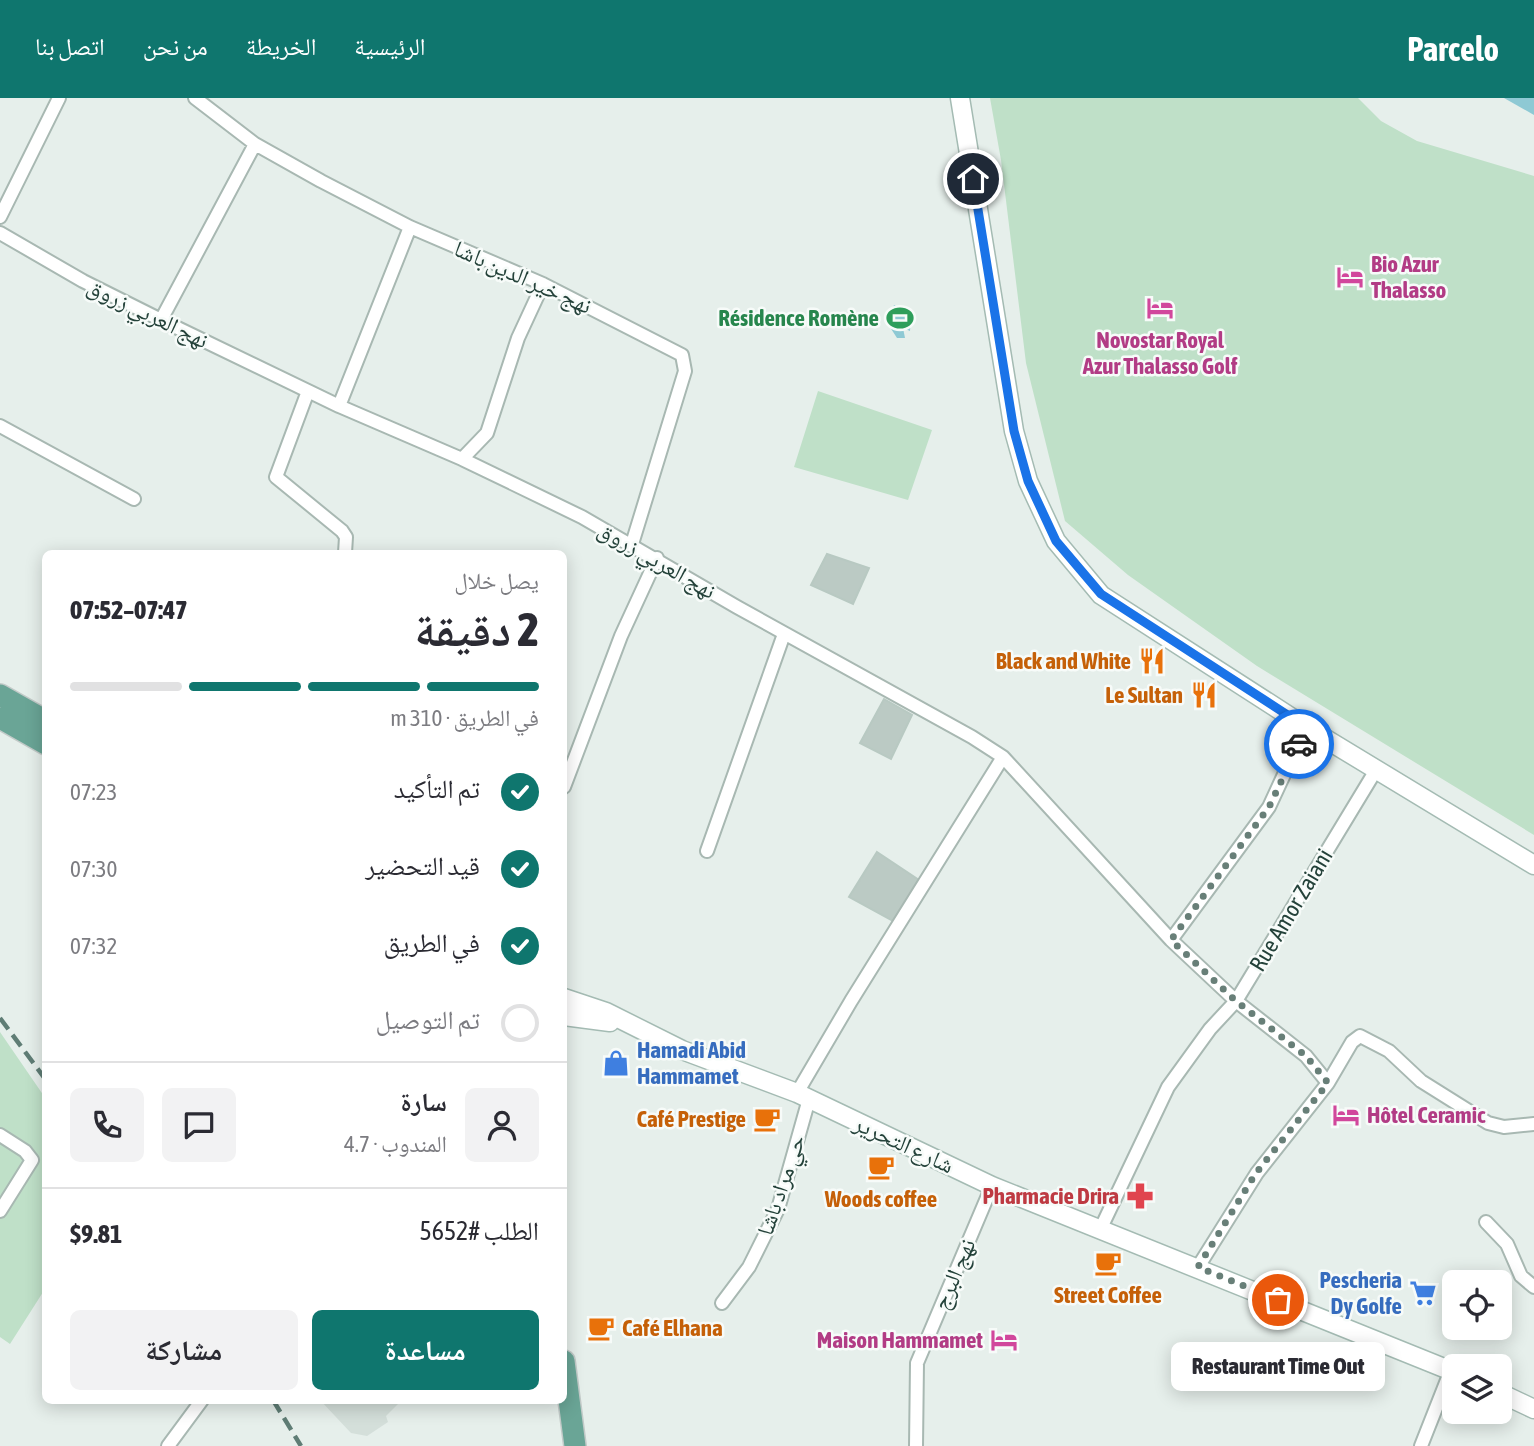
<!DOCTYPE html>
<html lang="ar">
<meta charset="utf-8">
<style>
:root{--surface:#fff;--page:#f2f2f3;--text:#2b2b33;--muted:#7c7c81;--line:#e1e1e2;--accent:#0f766e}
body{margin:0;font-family:"Asap Condensed","Noto Naskh Arabic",sans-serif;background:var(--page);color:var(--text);direction:rtl;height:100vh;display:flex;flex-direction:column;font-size:26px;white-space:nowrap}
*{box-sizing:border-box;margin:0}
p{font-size:23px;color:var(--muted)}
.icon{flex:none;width:38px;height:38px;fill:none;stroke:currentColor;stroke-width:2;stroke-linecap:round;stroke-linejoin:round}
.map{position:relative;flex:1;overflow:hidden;direction:ltr}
.drawer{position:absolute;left:42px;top:452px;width:525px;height:854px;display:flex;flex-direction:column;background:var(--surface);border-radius:10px;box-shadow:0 4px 18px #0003;direction:rtl}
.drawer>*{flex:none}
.buttons{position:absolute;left:1442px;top:1172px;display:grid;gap:14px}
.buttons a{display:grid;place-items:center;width:70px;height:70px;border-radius:10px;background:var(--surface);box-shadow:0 4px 18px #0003;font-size:35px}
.pin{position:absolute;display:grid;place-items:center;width:60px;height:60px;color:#fff;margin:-30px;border:4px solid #fff;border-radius:50%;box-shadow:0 2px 7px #0007}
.courier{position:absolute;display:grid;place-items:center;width:70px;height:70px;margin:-35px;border:5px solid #1a73e8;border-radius:50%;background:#fff;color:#222;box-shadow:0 2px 9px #0007}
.bubble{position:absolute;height:49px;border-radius:10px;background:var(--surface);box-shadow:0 4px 18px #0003;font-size:23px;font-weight:800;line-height:49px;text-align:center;direction:rtl}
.head em{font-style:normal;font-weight:800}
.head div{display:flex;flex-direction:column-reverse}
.head{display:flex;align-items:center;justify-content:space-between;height:119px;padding:0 28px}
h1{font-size:46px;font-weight:800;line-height:52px}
.bar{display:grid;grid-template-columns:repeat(4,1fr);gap:10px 7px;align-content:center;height:84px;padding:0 28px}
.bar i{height:9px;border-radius:5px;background:var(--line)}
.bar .selected{background:var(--accent)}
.bar p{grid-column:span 4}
.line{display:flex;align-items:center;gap:18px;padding:0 28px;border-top:2px solid var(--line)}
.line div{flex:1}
.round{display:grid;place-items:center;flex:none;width:74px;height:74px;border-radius:10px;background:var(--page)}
ol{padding:0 28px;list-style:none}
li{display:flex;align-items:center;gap:21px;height:77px}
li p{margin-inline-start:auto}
li .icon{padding:7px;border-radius:50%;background:var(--accent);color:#fff;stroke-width:4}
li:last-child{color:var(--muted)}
li i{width:38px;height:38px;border:4px solid var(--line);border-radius:50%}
.primary-button{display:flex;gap:14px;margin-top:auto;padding:14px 28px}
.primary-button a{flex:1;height:80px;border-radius:10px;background:var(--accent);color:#fff;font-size:28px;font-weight:800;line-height:80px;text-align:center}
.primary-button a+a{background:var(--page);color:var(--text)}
header{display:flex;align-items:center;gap:42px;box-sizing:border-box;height:98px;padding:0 35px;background:var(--accent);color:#fff}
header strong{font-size:33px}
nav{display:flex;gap:38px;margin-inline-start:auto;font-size:24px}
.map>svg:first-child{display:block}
</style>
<header>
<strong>Parcelo</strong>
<nav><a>الرئيسية</a><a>الخريطة</a><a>من نحن</a><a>اتصل بنا</a></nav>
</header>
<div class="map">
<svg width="1534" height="1348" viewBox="0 0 1534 1348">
<rect width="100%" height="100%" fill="#e6efeb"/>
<!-- built -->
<path fill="#d4dfda" d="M320 1302H356L360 1306 365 1302H402L386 1318 388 1324 367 1338 351 1335Z"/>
<!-- green -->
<path fill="#bfe0c8" d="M990 0H1358L1381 23 1417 43 1534 78V737L1257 568 1128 477 1065 423 1026 265 1001 62Z
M818 293 932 332 908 402 794 369Z
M0 934 46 1001 45 1191 10 1246 0 1239Z"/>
<!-- water -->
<path fill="#8ec9d4" d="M1504 0H1534V17Z
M894 207 911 216 910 233 903 230 905 240H897L888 226Z"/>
<!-- building -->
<path fill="#bbcac4" stroke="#b8c9c2" stroke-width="2" d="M827 456 869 470 853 506 811 487Z
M884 601 912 617 891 661 860 645Z
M877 754 919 782 893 823 849 799Z"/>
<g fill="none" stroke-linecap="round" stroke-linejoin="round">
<!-- street casing -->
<g stroke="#a8b8b2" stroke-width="16">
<path id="street" d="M195 0 255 46 321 83 410 129 543 186 682 257 685 273 632 446
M0 119 59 0
M0 135 83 183 161 222 339 308 462 361 582 419 737 509 972 639 1003 659 1171 842 1236 903 1306 958 1328 985 1257 1075 1198 1169
M161 222 255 46
M308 293 276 379 342 433 346 439 345 455
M339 308 410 129
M0 328 134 401
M462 361 487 335 518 240 543 186
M564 689 621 538 657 460
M707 753 784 536
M1171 842 1269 709 1306 629
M1328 985 1352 944 1360 938 1389 953 1421 983 1488 1025 1504 1029 1534 1026
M797 995 851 903 1003 659
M0 1037 25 1053 32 1062 0 1113
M1486 1124 1507 1146 1521 1178 1534 1189
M1100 1132 1168 989 1210 931 1236 903 1376 672
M722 1205 749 1169 778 1111 809 1001
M168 1348 202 1302
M916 1348 917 1265 992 1088
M1421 1348 1451 1272"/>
</g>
<!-- secondary casing -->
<g stroke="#a4bbb3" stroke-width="21">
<path id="secondary" d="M960 0 1014 333 1028 383 1056 443 1101 497 1306 629 1534 767
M564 900 606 914 682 952 797 995 992 1088 1454 1274
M564 918 610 924
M1500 1295 1534 1311"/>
</g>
<!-- primary casing -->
<g stroke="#c2cac8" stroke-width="24">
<path id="primary" d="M0 597 46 623
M0 620 46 646
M564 1263 575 1348"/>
</g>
<!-- street -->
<use href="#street" stroke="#fff" stroke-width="12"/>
<!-- secondary -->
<use href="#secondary" stroke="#fff" stroke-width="18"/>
<!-- primary -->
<use href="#primary" stroke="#6aa596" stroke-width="21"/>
<!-- rail -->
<path stroke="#5f7d75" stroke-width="4.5" stroke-dasharray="14 7" stroke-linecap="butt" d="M0 920 46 982
M273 1302 301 1348"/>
</g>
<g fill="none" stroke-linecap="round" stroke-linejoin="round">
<!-- done -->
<path stroke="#687f78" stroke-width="7" stroke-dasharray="0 12.6" d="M1278 1202 1198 1169 1256 1075 1328 985 1306 958 1236 903 1171 842 1269 709 1299 646"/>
<!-- route -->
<path stroke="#1a73e8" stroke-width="9" d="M973 81 1014 333 1028 383 1056 443 1101 496 1306 629 1299 646"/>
</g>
<!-- icons -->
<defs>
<g id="hotel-bare" transform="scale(2.1)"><path d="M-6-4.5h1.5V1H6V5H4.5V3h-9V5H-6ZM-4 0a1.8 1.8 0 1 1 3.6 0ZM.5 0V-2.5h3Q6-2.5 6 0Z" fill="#d1479c" stroke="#f7fbf9" stroke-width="2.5" paint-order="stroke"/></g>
<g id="stadium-bare" transform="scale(2.1)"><path d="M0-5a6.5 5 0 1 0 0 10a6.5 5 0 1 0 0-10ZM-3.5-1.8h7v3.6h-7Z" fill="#2e9e5b" stroke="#f7fbf9" stroke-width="2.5" paint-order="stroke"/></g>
<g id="restaurant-bare" transform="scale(2.1)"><path d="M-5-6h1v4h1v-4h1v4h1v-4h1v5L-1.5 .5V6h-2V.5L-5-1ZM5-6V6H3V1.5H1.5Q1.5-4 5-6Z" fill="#e8710a" stroke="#f7fbf9" stroke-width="2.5" paint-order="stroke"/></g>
<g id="shop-bare" transform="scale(2.1)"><path d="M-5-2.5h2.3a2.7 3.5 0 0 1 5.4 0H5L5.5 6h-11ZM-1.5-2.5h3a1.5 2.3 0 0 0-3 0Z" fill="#3f7fe0" stroke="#f7fbf9" stroke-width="2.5" paint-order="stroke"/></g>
<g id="cafe-bare" transform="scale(2.1)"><path d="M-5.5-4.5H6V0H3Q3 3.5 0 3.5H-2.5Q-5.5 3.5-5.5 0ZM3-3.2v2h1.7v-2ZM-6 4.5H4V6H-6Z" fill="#e8710a" stroke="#f7fbf9" stroke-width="2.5" paint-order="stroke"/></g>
<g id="pharmacy-bare" transform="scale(2.1)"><path d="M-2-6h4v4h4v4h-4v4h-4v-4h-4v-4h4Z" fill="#e0444e" stroke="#f7fbf9" stroke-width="2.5" paint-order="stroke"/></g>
<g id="supermarket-bare" transform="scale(2.1)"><path d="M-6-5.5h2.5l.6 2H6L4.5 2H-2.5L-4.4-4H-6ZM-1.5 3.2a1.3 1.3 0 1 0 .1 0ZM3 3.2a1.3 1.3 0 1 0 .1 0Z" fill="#3f7fe0" stroke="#f7fbf9" stroke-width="2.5" paint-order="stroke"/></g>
</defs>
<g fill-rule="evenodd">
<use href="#hotel-bare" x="1350" y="179"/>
<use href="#hotel-bare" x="1160" y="210"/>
<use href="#stadium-bare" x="900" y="220"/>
<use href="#restaurant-bare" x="1152" y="563"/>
<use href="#restaurant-bare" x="1204" y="597"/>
<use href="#shop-bare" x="616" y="965"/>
<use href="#hotel-bare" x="1346" y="1017"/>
<use href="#cafe-bare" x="767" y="1021"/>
<use href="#cafe-bare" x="881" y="1069"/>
<use href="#pharmacy-bare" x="1140" y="1098"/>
<use href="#cafe-bare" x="1108" y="1165"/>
<use href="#supermarket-bare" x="1423" y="1195"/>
<use href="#cafe-bare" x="601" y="1230"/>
<use href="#hotel-bare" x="1004" y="1242"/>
</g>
<g text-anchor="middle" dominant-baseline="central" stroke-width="5" stroke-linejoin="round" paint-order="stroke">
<!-- hotel labels -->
<g font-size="23" font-weight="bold" fill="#b23c85" stroke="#f7fbf9" text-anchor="start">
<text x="1371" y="166">Bio Azur<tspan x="1371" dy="26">Thalasso</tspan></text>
<text x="1160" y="242" text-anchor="middle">Novostar Royal<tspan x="1160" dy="26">Azur Thalasso Golf</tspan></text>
<text x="1367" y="1017">Hôtel Ceramic</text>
<text x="983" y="1242" text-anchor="end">Maison Hammamet</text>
</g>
<!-- street labels -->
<g font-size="23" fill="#24423a" stroke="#f7fbf9">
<text transform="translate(523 179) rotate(24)">نهج خير الدين باشا</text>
<text transform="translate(148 215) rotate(26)">نهج العربي زروق</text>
<text transform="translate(657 462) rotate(30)">نهج العربي زروق</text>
<text transform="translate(1291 812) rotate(-59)">Rue Amor Zaiani</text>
<text transform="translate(904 1046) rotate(25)">شارع التحرير</text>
<text transform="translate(781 1087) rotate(-71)">حي مراد باشا</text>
<text transform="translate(954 1176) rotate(-67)">نهج البرج</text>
</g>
<!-- leisure labels -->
<g font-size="23" font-weight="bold" fill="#27864d" stroke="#f7fbf9" text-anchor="end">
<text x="879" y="220">Résidence Romène</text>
</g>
<!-- food labels -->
<g font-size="23" font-weight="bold" fill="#c56008" stroke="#f7fbf9" text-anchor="end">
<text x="1131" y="563">Black and White</text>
<text x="1183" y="597">Le Sultan</text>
<text x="746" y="1021">Café Prestige</text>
<text x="881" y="1101" text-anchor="middle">Woods coffee</text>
<text x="1108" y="1197" text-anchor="middle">Street Coffee</text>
<text x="622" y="1230" text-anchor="start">Café Elhana</text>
</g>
<!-- shop labels -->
<g font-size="23" font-weight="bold" fill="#366cbe" stroke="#f7fbf9" text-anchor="start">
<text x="637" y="952">Hamadi Abid<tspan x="637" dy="26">Hammamet</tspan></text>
<text x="1402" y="1182" text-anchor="end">Pescheria<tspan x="1402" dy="26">Dy Golfe</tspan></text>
</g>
<!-- health labels -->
<g font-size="23" font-weight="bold" fill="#be3a42" stroke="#f7fbf9" text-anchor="end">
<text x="1119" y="1098">Pharmacie Drira</text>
</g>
</g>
</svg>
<div class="buttons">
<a><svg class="icon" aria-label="locate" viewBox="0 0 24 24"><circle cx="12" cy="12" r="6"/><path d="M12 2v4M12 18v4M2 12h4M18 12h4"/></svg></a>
<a><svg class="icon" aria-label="layers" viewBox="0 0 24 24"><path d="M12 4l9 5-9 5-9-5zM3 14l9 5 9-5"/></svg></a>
</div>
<div class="pin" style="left:1278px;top:1202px;background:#ea580c"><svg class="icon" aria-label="bag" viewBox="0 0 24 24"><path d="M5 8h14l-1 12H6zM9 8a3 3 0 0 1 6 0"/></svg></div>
<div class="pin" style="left:973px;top:81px;background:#1f2937"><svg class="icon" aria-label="home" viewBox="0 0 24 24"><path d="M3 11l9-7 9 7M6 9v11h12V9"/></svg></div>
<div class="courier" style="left:1299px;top:646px"><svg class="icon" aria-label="car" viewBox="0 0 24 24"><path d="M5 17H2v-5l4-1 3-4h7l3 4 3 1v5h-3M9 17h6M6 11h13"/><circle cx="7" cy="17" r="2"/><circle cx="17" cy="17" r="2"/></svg></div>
<div class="bubble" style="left:1171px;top:1244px;width:214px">Restaurant Time Out</div>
<section class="drawer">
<div class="head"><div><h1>2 دقيقة</h1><p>يصل خلال</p></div><em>07:47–07:52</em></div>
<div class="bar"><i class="selected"></i><i class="selected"></i><i class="selected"></i><i></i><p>في الطريق · 310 m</p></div>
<ol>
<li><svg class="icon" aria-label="check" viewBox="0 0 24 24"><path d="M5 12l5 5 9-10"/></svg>تم التأكيد<p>07:23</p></li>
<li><svg class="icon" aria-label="check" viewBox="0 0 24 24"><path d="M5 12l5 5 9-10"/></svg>قيد التحضير<p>07:30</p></li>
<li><svg class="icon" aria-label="check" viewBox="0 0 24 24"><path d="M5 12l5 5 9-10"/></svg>في الطريق<p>07:32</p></li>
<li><i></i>تم التوصيل</li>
</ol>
<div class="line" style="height:126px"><a class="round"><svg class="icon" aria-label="person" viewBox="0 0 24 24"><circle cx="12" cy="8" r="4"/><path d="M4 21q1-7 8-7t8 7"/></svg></a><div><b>سارة</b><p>المندوب · 4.7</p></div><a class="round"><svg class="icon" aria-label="chat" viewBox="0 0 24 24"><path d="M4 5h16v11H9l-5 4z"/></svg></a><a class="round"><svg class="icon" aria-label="phone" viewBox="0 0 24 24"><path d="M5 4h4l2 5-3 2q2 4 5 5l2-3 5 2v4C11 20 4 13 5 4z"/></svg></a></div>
<div class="line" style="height:91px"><div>الطلب #5652</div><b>$9.81</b></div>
<div class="primary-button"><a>مساعدة</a><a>مشاركة</a></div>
</section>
</div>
